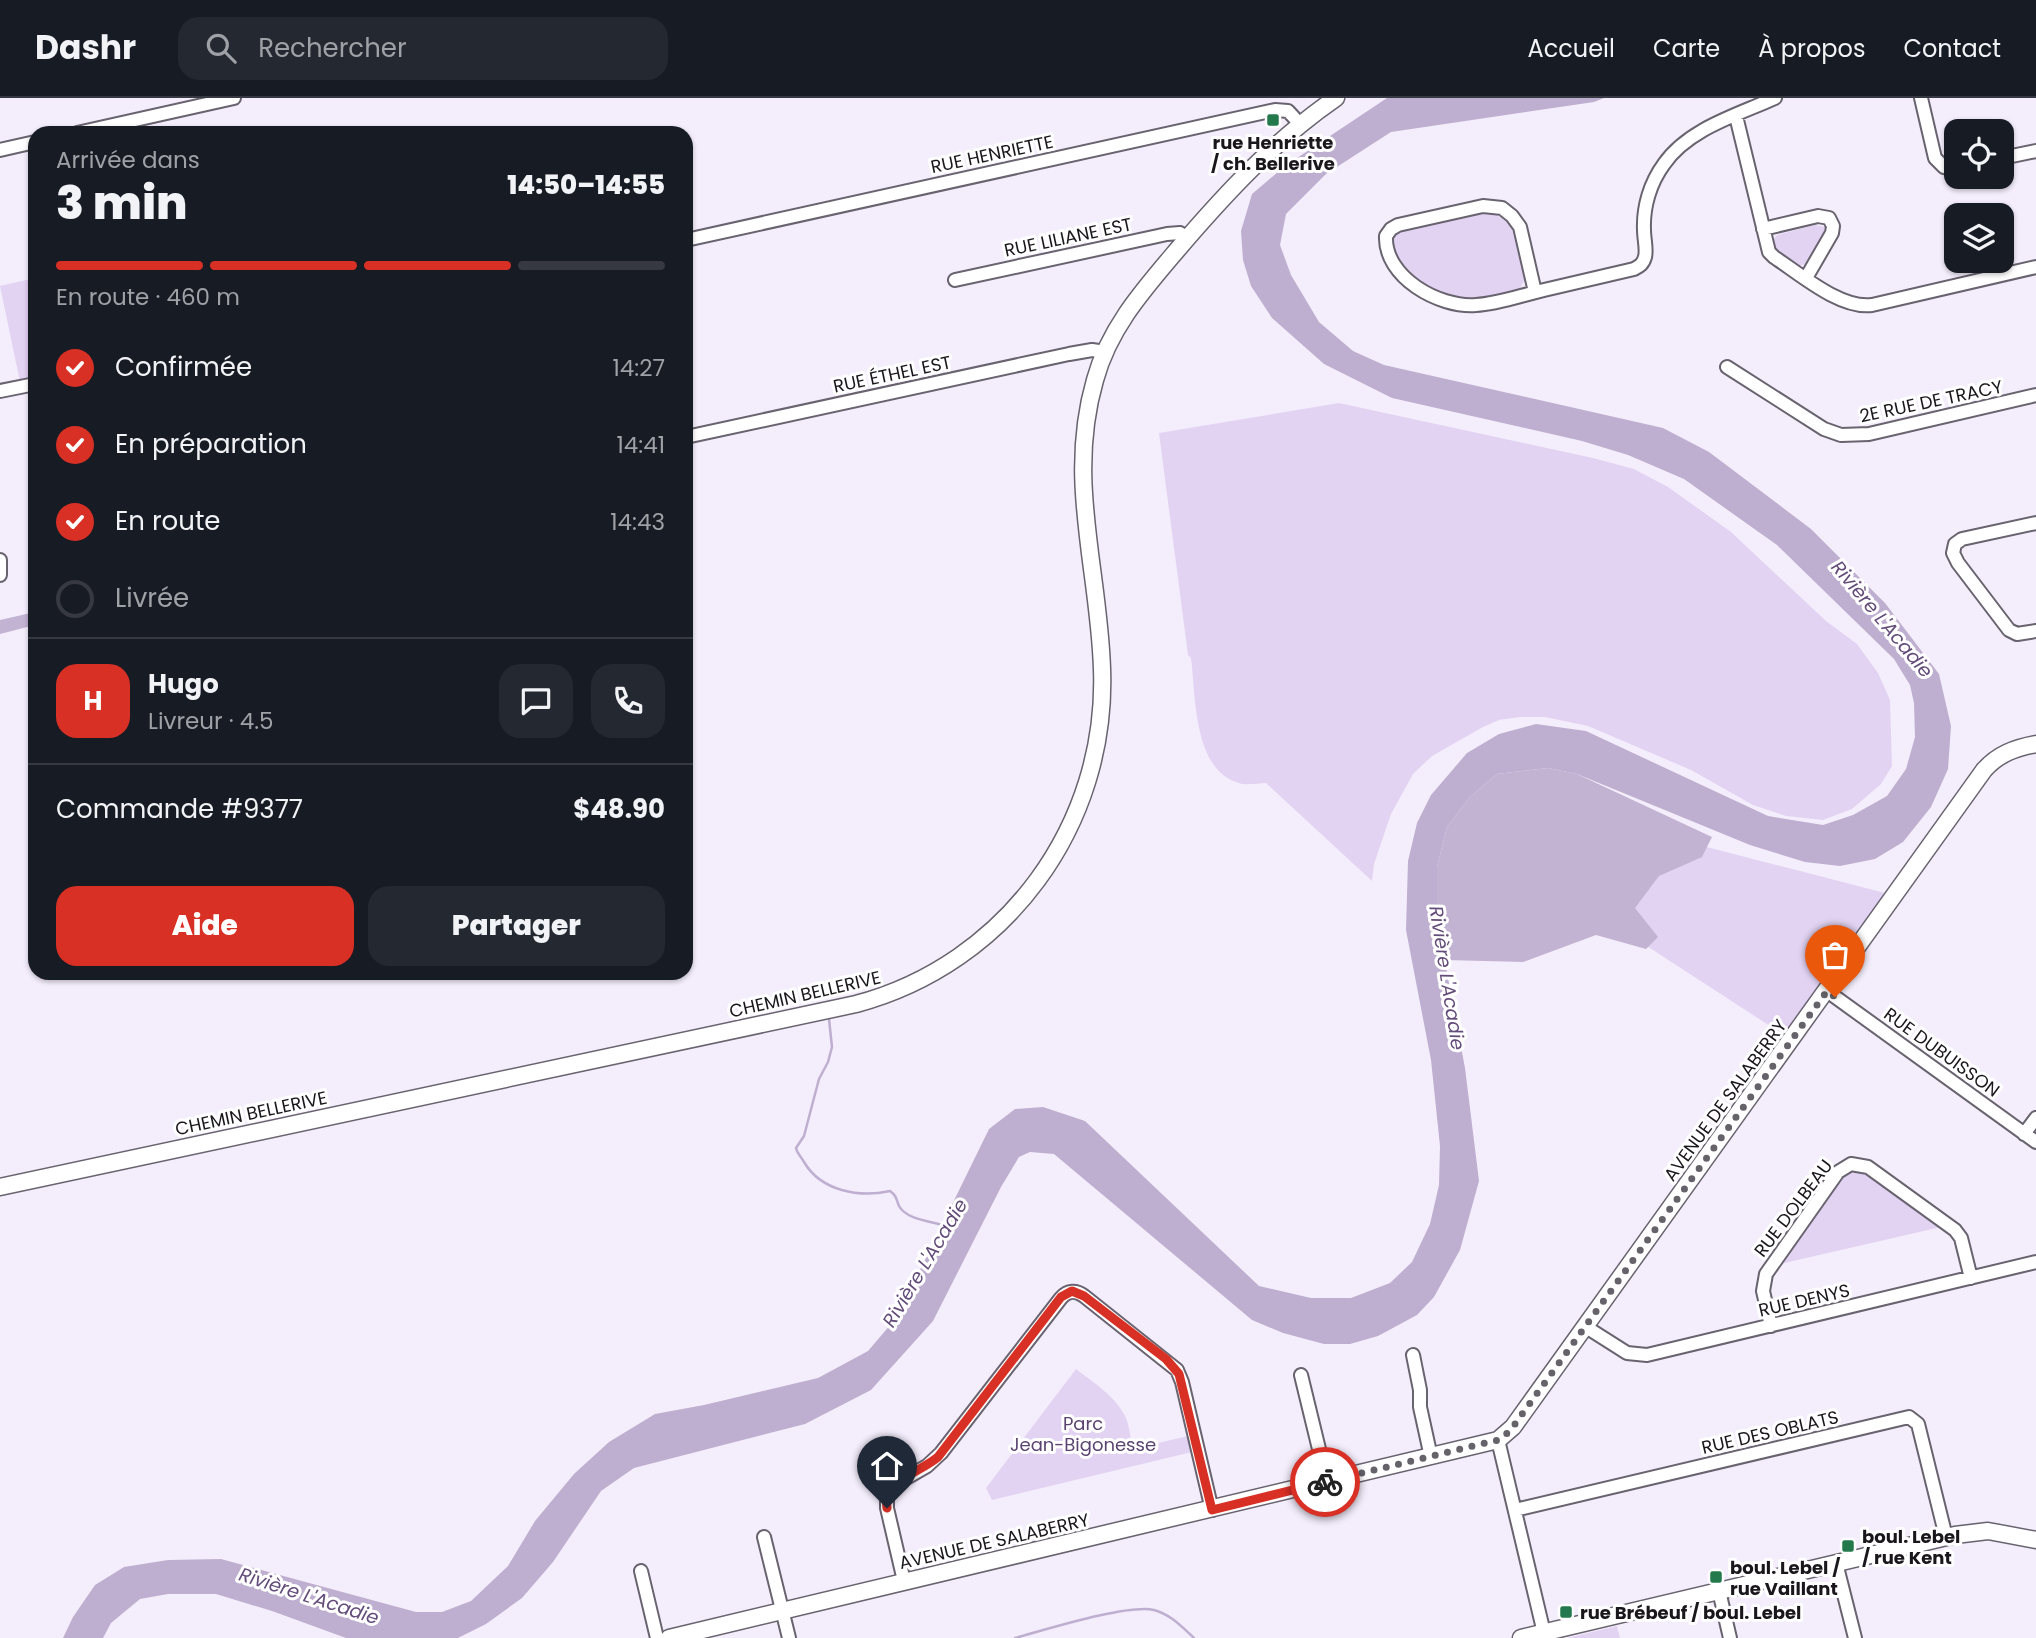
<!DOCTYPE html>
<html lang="fr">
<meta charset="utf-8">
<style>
:root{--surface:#171b24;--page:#242831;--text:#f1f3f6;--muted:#9ea1a6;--line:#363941;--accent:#d93025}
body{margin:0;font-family:Poppins,sans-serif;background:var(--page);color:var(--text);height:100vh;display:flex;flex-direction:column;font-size:26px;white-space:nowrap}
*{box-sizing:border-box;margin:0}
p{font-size:23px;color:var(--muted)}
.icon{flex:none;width:38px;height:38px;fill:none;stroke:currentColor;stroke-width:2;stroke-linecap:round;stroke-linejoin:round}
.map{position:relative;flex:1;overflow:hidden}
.details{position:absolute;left:28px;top:28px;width:665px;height:854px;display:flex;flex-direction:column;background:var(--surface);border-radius:21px;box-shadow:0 2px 5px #0004}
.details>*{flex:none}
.buttons{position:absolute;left:1944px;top:21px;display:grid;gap:14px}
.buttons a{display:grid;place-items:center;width:70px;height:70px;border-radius:14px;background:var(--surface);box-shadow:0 2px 5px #0004;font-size:35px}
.pin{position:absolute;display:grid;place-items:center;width:60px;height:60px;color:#fff;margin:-72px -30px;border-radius:50% 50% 50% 0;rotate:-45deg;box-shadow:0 0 7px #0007}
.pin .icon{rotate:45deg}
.courier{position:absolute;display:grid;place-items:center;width:70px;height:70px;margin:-35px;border:5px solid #d93025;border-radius:50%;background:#fff;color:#222;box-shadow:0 2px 9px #0007}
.summary em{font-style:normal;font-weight:800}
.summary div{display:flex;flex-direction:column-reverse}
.summary{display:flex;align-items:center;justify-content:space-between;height:119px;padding:0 28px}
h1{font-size:46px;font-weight:800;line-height:52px}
.bar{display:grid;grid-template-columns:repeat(4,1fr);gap:10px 7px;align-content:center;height:84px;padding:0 28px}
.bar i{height:9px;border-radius:5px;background:var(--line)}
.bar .current{background:var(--accent)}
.bar p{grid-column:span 4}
.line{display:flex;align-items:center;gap:18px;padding:0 28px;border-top:2px solid var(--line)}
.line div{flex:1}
.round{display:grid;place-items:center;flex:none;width:74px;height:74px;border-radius:21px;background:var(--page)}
ol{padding:0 28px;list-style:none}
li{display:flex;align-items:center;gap:21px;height:77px}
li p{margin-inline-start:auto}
li .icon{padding:7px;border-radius:50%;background:var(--accent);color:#fff;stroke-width:4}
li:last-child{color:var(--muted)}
li i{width:38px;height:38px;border:4px solid var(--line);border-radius:50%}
.button{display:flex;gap:14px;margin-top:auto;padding:14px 28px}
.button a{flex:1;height:80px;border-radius:21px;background:var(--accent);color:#fff;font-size:28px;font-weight:800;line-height:80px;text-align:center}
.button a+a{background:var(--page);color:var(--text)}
header{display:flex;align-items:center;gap:42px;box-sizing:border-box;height:98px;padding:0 35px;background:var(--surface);border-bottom:2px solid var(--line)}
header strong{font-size:33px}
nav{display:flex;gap:38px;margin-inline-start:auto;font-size:24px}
.search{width:490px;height:63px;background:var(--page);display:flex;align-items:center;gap:18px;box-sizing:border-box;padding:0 24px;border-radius:21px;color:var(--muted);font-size:26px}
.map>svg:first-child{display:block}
</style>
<header>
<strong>Dashr</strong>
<div class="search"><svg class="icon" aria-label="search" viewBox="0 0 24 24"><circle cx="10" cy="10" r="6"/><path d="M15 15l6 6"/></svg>Rechercher</div>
<nav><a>Accueil</a><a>Carte</a><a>À propos</a><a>Contact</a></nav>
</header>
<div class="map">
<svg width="2036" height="1540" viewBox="0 0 2036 1540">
<rect width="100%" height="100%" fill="#f4eefc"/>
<!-- green -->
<path fill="#e2d3f3" d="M1491 115C1519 123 1520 157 1525 182L1520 190C1505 194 1487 200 1471 200 1440 200 1394 174 1393 140L1398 134 1477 116Z
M1815 127 1825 129 1826 135 1805 166 1799 168C1787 161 1775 156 1773 142L1777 137Z
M35 180V281L20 284 0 188Z
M1339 305 1593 360 1634 371 1668 389 1731 434 1826 523 1857 546 1878 575 1890 602 1892 668 1881 686 1852 711 1823 722 1786 718 1753 707 1691 672 1588 628 1545 619H1520L1499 622 1483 629 1432 658 1413 676 1391 716 1374 766 1372 783 1266 685C1258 685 1246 688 1239 685 1193 672 1196 599 1191 560L1188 557 1159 335Z
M1672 740 1885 795 1787 939 1616 828Z
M1852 1072 1864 1074 1941 1129 1780 1166 1843 1079Z
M1076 1271C1093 1284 1115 1298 1125 1318 1130 1328 1130 1341 1133 1351L1188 1338 1192 1354 992 1402 986 1390Z
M1617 1528 1620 1540H1567Z"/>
<!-- forest -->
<path fill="#c2b3d3" d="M35 514V527L0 536V522Z
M1548 670 1577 676 1712 739 1702 759 1659 778 1635 810 1658 839 1646 851 1596 837 1523 864 1445 862 1436 817 1437 769 1447 729 1470 699 1497 676Z"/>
<!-- water -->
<path fill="#beafd0" d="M1387 0H1604L1594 4 1391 34 1326 76 1286 116 1280 147 1291 177 1319 224 1353 253 1384 267 1663 330 1709 354 1811 431 1885 505 1939 576 1951 628 1948 671 1931 709 1903 744 1875 761 1840 768 1805 764 1750 747 1577 676 1548 670 1497 676 1470 699 1447 729 1437 769V822L1465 970 1479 1083 1460 1152 1434 1199 1417 1217 1378 1238 1350 1246H1324L1283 1235 1252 1222 1054 1056 1030 1054 1019 1059 1001 1089 933 1223 871 1292 805 1326 634 1370 601 1393 553 1464 522 1500 486 1526 458 1540H346L272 1513 216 1496H168L140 1501 111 1525 103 1540H63L73 1519 95 1487 124 1469 168 1462 221 1461 416 1514H442L471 1503 508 1468 535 1423 574 1376 609 1344 655 1316 704 1307 818 1280 868 1253 897 1219 989 1031 1015 1011 1043 1009 1085 1023 1259 1188 1311 1200H1351L1390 1185 1412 1164 1430 1126 1439 1087 1440 1048 1431 962 1406 832 1408 763 1417 725 1431 697 1467 655 1499 636 1536 626 1586 633 1768 718 1823 727 1853 717 1887 698 1906 671 1915 639 1914 605 1910 587 1894 561 1777 447 1684 381 1628 357 1582 343 1392 300 1324 266 1272 220 1251 188 1243 162 1241 133 1252 96 1285 68Z"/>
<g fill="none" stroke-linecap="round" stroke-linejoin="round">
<!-- stream -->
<path stroke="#beafd0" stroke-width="2.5" d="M829 921 832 949 828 964 819 981 804 1038 796 1050C797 1056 801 1058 804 1064 821 1093 859 1100 890 1093 897 1098 896 1101 899 1108 907 1122 930 1123 943 1127
M1015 1540C1045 1532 1127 1506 1154 1512 1170 1516 1182 1529 1194 1540"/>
<!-- minor casing -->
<g stroke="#69636f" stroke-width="16">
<path id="minor" d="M1921 0 1935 60 1944 69 1956 71
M1736 18 1769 154 1774 159C1800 176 1840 211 1872 207L2036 169
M77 35 234 0
M0 52 35 44
M2002 60 2036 53
M1763 131 1818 118 1829 120 1833 128 1832 135 1806 180
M686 142 1275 12 1288 13 1300 26
M955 182 1167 136 1180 135 1188 140
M1535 194 1520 129 1512 118 1502 110 1483 108 1398 127 1391 131 1386 138C1384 179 1439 210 1476 207 1498 206 1522 197 1544 192L1634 171C1640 168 1643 166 1645 159 1647 151 1644 141 1644 132 1643 109 1650 85 1664 66 1688 31 1737 17 1775 0
M1727 269 1824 331 1841 337 1869 336 2036 297
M0 293 35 286
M686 339 1069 256 1092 252 1105 254
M2036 425 1962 441 1955 446 1953 455 1958 465 2009 532 2017 536 2036 533
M0 462V477
M1827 893 2036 1044
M2024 1036 2036 1020
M1771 1228 1763 1193 1766 1176 1838 1074 1851 1066 1868 1069 1955 1132 1961 1140 1971 1180
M1586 1229 1627 1255 1647 1257 2036 1164
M1413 1257 1420 1292V1309L1431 1359
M1301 1277 1327 1384
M1498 1342 1544 1535
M1515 1412 1909 1319 1918 1326 1946 1439
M764 1439 789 1540
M1836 1465 1855 1540
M641 1473 657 1540
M904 1483 887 1410V1399L894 1387 927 1368 941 1355 1061 1200C1068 1192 1076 1192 1084 1198L1177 1272 1182 1284 1212 1412
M1719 1493 1730 1540"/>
</g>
<!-- tertiary casing -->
<g stroke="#69636f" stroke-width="19">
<path id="tertiary" d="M0 1089 856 906C1006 866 1108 727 1102 571 1099 471 1066 382 1095 282 1109 230 1144 191 1178 151 1226 95 1275 42 1336 0
M669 1540 1498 1342 1513 1329 1984 672C1998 656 2015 650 2036 646
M1521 1540 1955 1437 1988 1433 2036 1442"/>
</g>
<!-- minor -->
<use href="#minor" stroke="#fff" stroke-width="12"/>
<!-- tertiary -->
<use href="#tertiary" stroke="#fff" stroke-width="16"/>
</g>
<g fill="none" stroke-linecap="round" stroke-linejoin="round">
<!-- done -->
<path stroke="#66626a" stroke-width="7" stroke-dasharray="0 12.6" d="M1325 1384 1498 1342 1510 1333 1827 893 1835 899"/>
<!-- route -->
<path stroke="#d93025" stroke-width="9" d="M887 1410C883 1383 919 1375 938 1359L1061 1199 1072 1193 1084 1198 1166 1261 1179 1276 1212 1412 1325 1384"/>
</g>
<!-- markers -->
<g fill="#23794c" stroke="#fff" stroke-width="2.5">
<rect x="1266" y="15" width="14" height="14" rx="3.5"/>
<rect x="1841" y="1441" width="14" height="14" rx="3.5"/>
<rect x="1709" y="1472" width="14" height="14" rx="3.5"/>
<rect x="1559" y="1507" width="14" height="14" rx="3.5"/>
</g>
<g text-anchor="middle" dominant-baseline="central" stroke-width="6" stroke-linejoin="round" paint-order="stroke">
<!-- poi labels -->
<g font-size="18" font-weight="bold" fill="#1a171c" stroke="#fff" text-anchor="start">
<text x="1273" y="44" text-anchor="middle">rue Henriette<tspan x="1273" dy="21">/ ch. Bellerive</tspan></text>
<text x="1862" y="1438">boul. Lebel<tspan x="1862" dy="21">/ rue Kent</tspan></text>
<text x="1730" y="1469">boul. Lebel /<tspan x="1730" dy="21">rue Vaillant</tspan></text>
<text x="1580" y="1514">rue Brébeuf / boul. Lebel</text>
</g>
<!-- street labels -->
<g font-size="18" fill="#1a171c" stroke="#fff">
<text transform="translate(992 56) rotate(-12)">RUE HENRIETTE</text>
<text transform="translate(1068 139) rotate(-12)">RUE LILIANE EST</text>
<text transform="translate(892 276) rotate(-12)">RUE ÉTHEL EST</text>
<text transform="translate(1931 303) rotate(-12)">2E RUE DE TRACY</text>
<text transform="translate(805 896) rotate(-13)">CHEMIN BELLERIVE</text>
<text transform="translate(1942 954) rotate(36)">RUE DUBUISSON</text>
<text transform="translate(1725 1002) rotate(-54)">AVENUE DE SALABERRY</text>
<text transform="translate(251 1015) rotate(-12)">CHEMIN BELLERIVE</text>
<text transform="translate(1793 1110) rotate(-53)">RUE DOLBEAU</text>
<text transform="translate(1804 1202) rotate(-13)">RUE DENYS</text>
<text transform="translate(1770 1334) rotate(-13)">RUE DES OBLATS</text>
<text transform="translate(994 1443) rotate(-13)">AVENUE DE SALABERRY</text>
</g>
<!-- park labels -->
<g font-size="18" fill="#5a4371" stroke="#fff">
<text x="1083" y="1325">Parc<tspan x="1083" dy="21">Jean-Bigonesse</tspan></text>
</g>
<!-- water labels -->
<g font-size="19" font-style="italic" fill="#634c7a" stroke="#fff">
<text transform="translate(1882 521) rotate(50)">Rivière L'Acadie</text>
<text transform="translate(1447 880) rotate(81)">Rivière L'Acadie</text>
<text transform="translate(925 1165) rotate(-59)">Rivière L'Acadie</text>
<text transform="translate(309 1498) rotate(18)">Rivière L'Acadie</text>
</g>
</g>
</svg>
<div class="buttons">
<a><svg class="icon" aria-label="locate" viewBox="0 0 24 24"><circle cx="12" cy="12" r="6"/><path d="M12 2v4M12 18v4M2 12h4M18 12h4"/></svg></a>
<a><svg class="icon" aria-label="layers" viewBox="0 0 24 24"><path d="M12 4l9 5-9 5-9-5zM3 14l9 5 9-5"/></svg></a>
</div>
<div class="pin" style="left:1835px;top:899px;background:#ea580c"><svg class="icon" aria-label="bag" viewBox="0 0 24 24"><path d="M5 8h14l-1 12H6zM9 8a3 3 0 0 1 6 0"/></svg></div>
<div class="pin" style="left:887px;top:1410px;background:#1f2937"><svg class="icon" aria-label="home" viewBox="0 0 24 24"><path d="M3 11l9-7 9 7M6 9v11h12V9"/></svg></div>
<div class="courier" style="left:1325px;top:1384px"><svg class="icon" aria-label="bike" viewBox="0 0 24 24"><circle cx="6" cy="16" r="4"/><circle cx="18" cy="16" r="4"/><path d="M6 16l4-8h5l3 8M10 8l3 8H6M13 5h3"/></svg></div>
<section class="details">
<div class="summary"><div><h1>3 min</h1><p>Arrivée dans</p></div><em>14:50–14:55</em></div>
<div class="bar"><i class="current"></i><i class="current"></i><i class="current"></i><i></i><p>En route · 460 m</p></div>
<ol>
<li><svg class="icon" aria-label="check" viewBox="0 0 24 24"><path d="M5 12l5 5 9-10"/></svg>Confirmée<p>14:27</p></li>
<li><svg class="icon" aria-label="check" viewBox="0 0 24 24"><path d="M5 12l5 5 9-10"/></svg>En préparation<p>14:41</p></li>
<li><svg class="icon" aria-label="check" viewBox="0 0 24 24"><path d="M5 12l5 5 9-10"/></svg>En route<p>14:43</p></li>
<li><i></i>Livrée</li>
</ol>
<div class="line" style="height:126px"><b class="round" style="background:var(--accent);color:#fff">H</b><div><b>Hugo</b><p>Livreur · 4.5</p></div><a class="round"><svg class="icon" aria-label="chat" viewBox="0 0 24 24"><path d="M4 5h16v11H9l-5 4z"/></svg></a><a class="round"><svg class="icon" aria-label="phone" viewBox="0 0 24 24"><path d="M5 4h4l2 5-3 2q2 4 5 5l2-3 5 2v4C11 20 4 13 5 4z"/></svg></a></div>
<div class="line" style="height:91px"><div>Commande #9377</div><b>$48.90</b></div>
<div class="button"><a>Aide</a><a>Partager</a></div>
</section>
</div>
